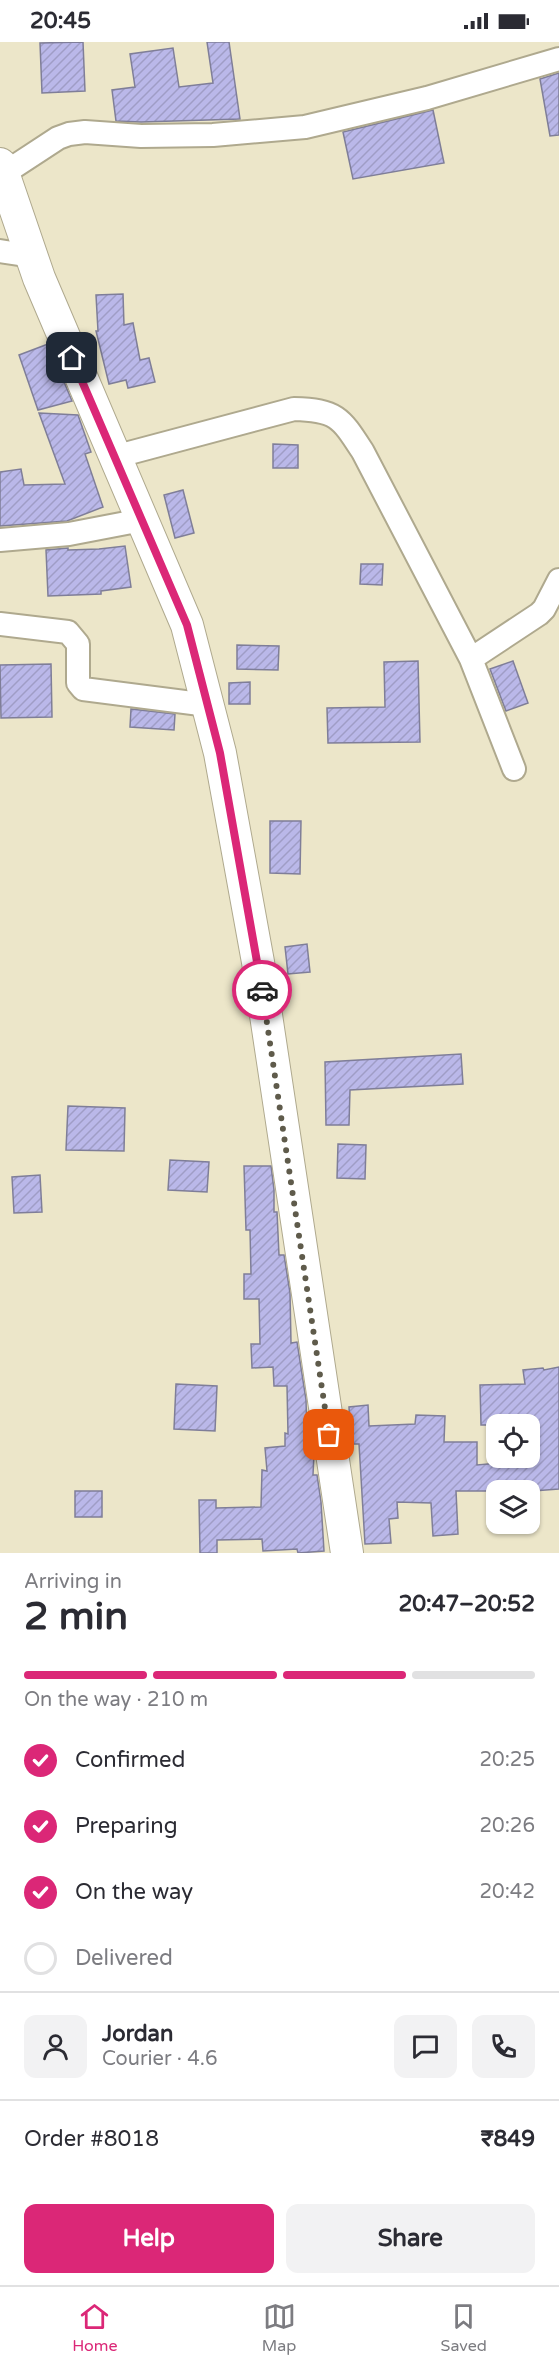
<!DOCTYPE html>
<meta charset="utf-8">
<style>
:root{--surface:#fff;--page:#f2f2f3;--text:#2b2b33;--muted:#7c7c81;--line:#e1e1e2;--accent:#db2777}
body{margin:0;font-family:"Varela Round",sans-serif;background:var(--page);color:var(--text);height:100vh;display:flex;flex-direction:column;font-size:22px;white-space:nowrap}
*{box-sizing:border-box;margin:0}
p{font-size:20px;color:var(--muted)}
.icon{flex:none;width:33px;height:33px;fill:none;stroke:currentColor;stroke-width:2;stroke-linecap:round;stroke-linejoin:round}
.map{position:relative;height:1511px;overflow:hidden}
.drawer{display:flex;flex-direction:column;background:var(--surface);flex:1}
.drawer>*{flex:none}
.tools{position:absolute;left:486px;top:1372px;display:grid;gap:12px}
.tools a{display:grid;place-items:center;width:54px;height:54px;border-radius:12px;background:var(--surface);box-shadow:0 2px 4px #0004;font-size:30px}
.pin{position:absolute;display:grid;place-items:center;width:51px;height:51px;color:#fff;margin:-26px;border-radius:12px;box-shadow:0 3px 9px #0006}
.courier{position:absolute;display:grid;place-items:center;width:60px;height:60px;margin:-30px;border:4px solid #db2777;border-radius:50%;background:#fff;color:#222;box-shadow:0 2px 8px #0007}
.overview em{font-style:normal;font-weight:700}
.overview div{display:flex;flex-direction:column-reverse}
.overview{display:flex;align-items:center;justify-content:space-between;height:102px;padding:0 24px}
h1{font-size:39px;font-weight:700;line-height:45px}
.bar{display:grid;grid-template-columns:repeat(4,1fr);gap:9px 6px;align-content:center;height:72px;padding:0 24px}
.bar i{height:8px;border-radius:4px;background:var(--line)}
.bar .selected{background:var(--accent)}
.bar p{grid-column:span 4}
.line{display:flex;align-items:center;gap:15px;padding:0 24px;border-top:2px solid var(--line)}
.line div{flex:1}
.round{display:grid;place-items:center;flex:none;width:63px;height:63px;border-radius:12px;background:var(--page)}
ol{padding:0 24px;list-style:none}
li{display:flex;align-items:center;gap:18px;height:66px}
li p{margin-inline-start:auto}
li .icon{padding:6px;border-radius:50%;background:var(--accent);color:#fff;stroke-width:4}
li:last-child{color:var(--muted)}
li i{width:33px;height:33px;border:3px solid var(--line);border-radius:50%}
.primary-button{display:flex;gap:12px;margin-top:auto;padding:12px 24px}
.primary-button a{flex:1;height:69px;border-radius:12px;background:var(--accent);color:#fff;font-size:24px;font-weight:700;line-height:69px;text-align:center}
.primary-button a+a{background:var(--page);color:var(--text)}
.status{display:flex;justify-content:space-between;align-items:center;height:42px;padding:0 30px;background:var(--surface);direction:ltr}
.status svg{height:16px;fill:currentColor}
.menu{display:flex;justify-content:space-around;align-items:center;height:84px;border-top:2px solid var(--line);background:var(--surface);font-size:16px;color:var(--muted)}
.menu a{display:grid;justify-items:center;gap:3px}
.menu .selected{color:var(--accent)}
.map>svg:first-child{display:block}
</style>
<div class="status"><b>20:45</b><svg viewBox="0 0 49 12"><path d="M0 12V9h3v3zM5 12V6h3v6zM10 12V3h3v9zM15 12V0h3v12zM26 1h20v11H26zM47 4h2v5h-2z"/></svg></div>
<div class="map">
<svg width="559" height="1511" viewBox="0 0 559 1511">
<defs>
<pattern id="building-hatch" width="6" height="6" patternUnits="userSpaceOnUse" patternTransform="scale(1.5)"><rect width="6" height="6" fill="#bab8e9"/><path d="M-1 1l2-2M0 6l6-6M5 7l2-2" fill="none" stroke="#9f9dc6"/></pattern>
</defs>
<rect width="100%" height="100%" fill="#ece6c9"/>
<!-- building -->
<path fill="url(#building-hatch)" stroke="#7f7e98" stroke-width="1.5" d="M83 0 85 49 42 51 40 1Z
M207 0H229L240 77 141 80 116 79 112 48 135 45 130 12 173 6 179 45 213 41Z
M559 31V93L550 94 540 37Z
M433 68 444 121 353 137 343 90Z
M123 252 124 283 133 281 140 318 149 316 155 340 128 346 126 338 109 342 96 289H98L96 253Z
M48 302 72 359 38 368 19 313Z
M39 371 78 373 91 410 85 412 103 465 67 479 0 484V430L21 427 24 443 65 442Z
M273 402 298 403V426H273Z
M183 448 194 491 175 496 164 453Z
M125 504 131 545 101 549V552L48 554 46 508 68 506V508L99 507Z
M361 522H383L382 543 360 542Z
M237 603 279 604 278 628 237 627Z
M418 619 420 700 328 701 327 666 385 665 384 620Z
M513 619 528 661 506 669 490 627Z
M51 622 52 675 1 676 0 623Z
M250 640V662H229V641Z
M131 667 175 672 174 688 130 685Z
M270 779H301L300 832 270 831Z
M307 902 310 930 288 932 285 905Z
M461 1012 463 1042 350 1048 349 1083H326L325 1020Z
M68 1064 125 1066 124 1109 66 1108Z
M338 1102 366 1103 365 1137 337 1136Z
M170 1118 209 1120 207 1150 168 1148Z
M244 1124H271L274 1148V1170H277L279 1213H284L290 1251 291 1301 297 1300 306 1358 307 1392H311L314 1412 313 1433H317L321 1460 324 1509 298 1511 297 1507 263 1509 262 1497 217 1498V1511H200L199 1458H216V1466L261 1465 262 1428 267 1429 265 1406 285 1404V1391L288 1392 287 1344H274L273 1325 252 1326 251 1302H260L259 1257H244V1232H251L250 1188H246Z
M40 1133 42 1170 14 1171 12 1135Z
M559 1325V1447L533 1449H456L458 1492 433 1494 431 1461 397 1460 398 1476 389 1477 391 1501 365 1502 359 1402H351L349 1365 368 1363 369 1384 415 1382 416 1373 445 1374 444 1400H477V1423L534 1418 530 1383H481L480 1343 525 1342 523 1328 543 1326 544 1328Z
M176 1342 217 1344 215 1389 174 1387Z
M75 1449H102V1475H75Z"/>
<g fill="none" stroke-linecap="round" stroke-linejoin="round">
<!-- street casing -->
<g stroke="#afa98e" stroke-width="26">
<path id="street" d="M3 132 58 96 69 92 85 90 141 94 213 93 305 85 427 56 559 17
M0 209 32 214
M114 415 294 367C337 368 341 376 363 410L471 617 514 727
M0 498 69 492 142 478
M0 582 68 590 78 602V641L83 647 208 663
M471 617 539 572 544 567 559 538"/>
</g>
<!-- secondary casing -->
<g stroke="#afa98e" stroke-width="34">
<path id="secondary" d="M0 122 39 236 187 583 220 711 258 920 347 1511"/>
</g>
<!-- street -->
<use href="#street" stroke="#fff" stroke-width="22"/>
<!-- secondary -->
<use href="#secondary" stroke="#fff" stroke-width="32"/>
</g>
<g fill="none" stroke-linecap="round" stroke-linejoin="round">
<!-- done -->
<path stroke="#5f5b4b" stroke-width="6" stroke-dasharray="0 10.8" d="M262 948 329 1393"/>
<!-- route -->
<path stroke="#db2777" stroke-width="8" d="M72 316 187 583 220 711 262 948"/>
</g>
</svg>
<div class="tools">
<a><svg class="icon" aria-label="locate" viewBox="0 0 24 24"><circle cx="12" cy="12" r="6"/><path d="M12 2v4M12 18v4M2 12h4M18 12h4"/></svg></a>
<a><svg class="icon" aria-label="layers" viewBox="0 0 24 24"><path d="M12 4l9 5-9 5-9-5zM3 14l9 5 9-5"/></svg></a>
</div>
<div class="pin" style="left:329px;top:1393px;background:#ea580c"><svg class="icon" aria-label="bag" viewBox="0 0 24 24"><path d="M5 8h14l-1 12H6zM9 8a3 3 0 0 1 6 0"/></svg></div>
<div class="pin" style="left:72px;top:316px;background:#1f2937"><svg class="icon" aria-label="home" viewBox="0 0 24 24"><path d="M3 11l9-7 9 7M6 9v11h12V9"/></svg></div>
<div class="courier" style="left:262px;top:948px"><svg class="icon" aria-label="car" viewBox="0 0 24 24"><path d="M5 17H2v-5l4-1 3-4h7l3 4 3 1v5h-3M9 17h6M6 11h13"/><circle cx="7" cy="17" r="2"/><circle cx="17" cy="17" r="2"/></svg></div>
</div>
<section class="drawer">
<div class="overview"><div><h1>2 min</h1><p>Arriving in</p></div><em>20:47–20:52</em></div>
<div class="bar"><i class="selected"></i><i class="selected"></i><i class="selected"></i><i></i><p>On the way · 210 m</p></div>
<ol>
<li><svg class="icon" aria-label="check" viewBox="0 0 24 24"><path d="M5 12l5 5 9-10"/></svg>Confirmed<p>20:25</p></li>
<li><svg class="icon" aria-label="check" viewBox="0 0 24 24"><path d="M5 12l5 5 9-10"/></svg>Preparing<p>20:26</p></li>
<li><svg class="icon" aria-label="check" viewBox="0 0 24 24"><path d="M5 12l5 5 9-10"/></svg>On the way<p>20:42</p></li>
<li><i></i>Delivered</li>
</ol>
<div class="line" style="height:108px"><a class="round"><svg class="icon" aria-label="person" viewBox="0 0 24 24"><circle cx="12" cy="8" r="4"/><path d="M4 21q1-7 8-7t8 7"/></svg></a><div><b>Jordan</b><p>Courier · 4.6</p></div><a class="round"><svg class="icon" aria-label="chat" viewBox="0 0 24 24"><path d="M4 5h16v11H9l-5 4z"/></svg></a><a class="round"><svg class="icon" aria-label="phone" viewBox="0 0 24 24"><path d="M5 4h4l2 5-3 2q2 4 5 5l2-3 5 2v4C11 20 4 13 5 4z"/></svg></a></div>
<div class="line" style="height:78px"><div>Order #8018</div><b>₹849</b></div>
<div class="primary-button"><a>Help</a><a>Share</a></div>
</section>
<nav class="menu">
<a class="selected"><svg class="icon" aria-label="home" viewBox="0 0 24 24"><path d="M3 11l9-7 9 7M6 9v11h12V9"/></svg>Home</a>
<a><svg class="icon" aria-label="map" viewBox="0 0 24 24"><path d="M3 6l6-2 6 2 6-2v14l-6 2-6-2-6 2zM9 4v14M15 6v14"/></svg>Map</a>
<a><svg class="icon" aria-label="saved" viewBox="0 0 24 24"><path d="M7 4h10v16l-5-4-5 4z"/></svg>Saved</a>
</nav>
